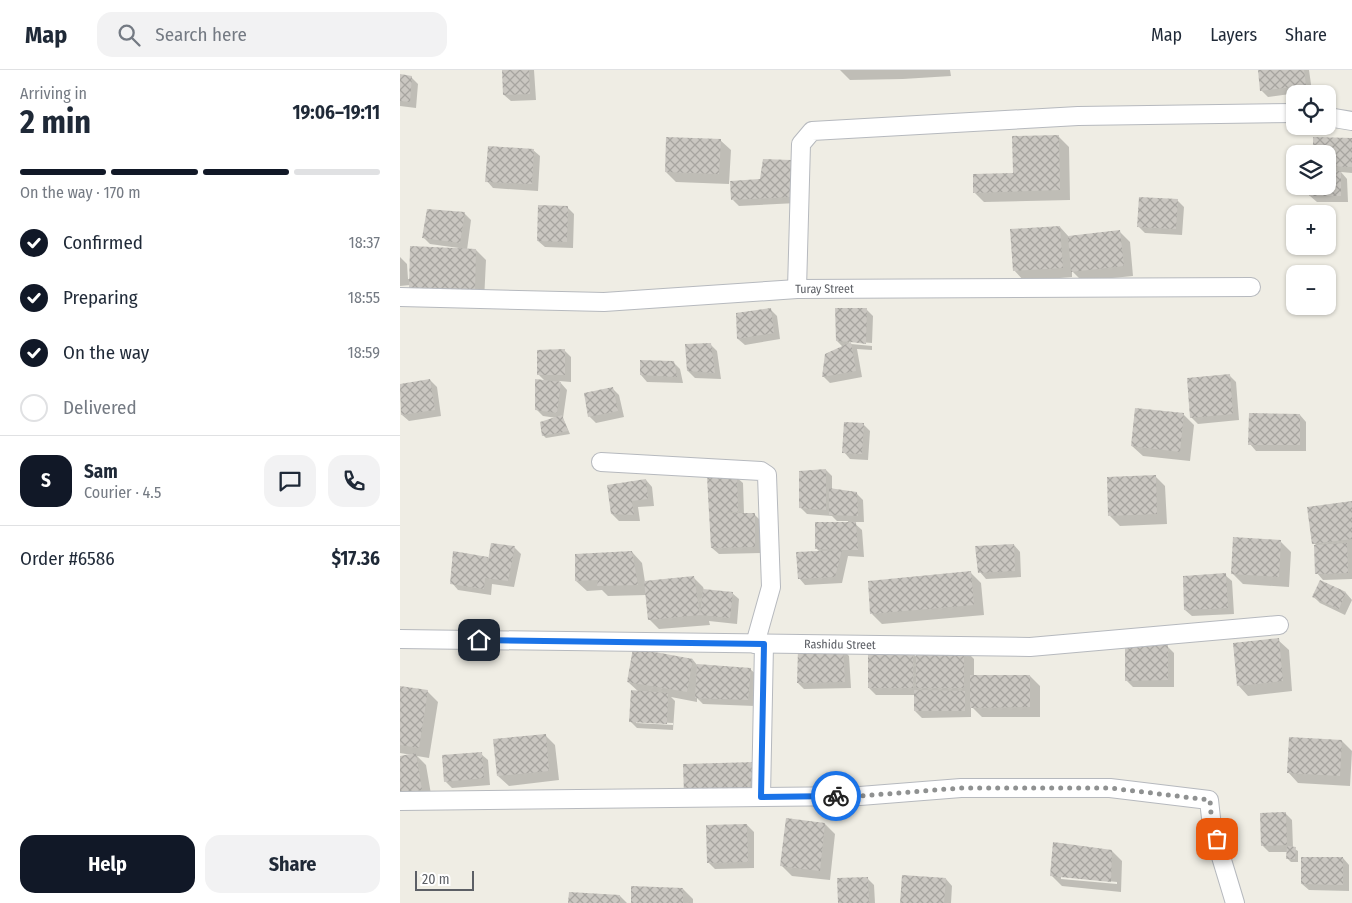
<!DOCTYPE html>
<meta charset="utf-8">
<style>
:root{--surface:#fff;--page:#f2f2f3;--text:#1f2937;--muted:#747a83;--line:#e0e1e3;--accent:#111827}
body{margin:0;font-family:"Fira Sans Condensed",sans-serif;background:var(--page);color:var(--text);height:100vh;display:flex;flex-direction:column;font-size:19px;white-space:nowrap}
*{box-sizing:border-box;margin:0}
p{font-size:16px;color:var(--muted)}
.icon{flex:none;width:28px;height:28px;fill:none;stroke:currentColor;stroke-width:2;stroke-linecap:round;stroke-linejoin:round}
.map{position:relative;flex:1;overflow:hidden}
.side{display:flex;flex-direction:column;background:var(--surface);width:400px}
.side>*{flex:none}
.tools{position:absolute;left:886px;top:15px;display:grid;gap:10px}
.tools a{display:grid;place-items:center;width:50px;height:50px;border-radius:10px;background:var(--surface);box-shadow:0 1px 4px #0004;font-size:25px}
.scale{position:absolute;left:15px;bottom:12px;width:59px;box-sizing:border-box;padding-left:5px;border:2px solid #5c5f65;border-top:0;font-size:14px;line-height:18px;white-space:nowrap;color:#5c5f65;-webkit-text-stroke:4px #fff;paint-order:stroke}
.pin{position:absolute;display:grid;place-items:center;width:42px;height:42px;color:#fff;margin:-21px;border-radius:10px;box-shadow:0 2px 8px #0006}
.courier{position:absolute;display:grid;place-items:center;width:50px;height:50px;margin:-25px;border:4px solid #1a73e8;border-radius:50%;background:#fff;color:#222;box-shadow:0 1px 6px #0007}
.head em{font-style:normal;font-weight:700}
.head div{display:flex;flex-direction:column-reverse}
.head{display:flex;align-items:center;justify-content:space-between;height:85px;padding:0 20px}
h1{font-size:32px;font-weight:700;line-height:38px}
.bar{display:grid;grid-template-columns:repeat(4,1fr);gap:8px 5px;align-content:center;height:60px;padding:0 20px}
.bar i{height:6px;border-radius:4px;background:var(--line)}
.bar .selected{background:var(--accent)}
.bar p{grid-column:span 4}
.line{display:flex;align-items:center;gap:12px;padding:0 20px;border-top:1px solid var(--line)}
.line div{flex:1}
.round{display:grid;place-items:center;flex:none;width:52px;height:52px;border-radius:15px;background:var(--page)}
ol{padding:0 20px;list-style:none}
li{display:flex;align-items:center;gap:15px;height:55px}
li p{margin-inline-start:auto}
li .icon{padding:5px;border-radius:50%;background:var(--accent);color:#fff;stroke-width:4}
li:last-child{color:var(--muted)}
li i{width:28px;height:28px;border:2px solid var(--line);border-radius:50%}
.primary-button{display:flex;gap:10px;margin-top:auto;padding:10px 20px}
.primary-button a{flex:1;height:58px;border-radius:15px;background:var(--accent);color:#fff;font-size:20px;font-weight:700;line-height:58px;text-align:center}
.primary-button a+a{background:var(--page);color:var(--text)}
header{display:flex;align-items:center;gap:30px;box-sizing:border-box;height:70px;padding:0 25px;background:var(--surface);border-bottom:1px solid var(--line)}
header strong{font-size:24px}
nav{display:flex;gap:28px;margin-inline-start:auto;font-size:18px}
.search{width:350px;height:45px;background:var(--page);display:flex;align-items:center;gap:12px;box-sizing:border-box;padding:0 18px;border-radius:15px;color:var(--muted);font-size:19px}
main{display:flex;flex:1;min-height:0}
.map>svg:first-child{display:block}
</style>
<header>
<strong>Map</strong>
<div class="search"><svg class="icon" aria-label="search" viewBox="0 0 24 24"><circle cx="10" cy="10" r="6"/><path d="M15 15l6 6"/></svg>Search here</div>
<nav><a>Map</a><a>Layers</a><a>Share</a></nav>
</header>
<main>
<section class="side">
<div class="head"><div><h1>2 min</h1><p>Arriving in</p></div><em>19:06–19:11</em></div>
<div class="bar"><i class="selected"></i><i class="selected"></i><i class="selected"></i><i></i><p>On the way · 170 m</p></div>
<ol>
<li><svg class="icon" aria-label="check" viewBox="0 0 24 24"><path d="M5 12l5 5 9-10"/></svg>Confirmed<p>18:37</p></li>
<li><svg class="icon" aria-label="check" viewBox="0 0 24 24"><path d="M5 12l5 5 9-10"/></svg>Preparing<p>18:55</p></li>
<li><svg class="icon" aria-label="check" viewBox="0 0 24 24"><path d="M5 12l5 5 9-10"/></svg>On the way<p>18:59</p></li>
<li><i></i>Delivered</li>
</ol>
<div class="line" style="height:90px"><b class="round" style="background:var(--accent);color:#fff">S</b><div><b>Sam</b><p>Courier · 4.5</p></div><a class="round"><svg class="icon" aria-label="chat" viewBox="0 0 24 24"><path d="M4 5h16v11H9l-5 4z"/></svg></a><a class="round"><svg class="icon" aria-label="phone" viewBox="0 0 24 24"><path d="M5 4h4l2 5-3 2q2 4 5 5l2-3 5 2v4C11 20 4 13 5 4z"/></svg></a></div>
<div class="line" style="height:65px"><div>Order #6586</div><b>$17.36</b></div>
<div class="primary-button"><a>Help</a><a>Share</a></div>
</section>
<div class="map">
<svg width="952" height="833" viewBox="0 0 952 833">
<defs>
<pattern id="building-cross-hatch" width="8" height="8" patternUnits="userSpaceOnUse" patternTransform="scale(1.25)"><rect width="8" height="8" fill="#cac7c1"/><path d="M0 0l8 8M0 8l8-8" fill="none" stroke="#a7a5a0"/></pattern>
</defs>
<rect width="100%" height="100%" fill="#efede4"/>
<!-- shadow -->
<path fill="#0003" fill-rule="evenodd" d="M103 0H134L136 30 111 31 104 25Z
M440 0H550L551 6 503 9 450 10Z
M859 0H909L912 21 868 27 861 20Z
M0 6 11 7 18 14 16 38 0 36Z
M658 66 669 77 670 130 584 132 574 122 614 104Z
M320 70 331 80 329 114 276 112 266 102Z
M952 70V103L941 102 947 109 948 132H917L910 126 928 116V84Z
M133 80 140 86 138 121 93 118 87 111Z
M390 91 397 98V133L339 136 333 130Z
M777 130 784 137 782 165 745 163 739 157Z
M167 137 174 144 173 178 145 177 138 171Z
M64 143 71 150 67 180H76L86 190 84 231 10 215 0 216V187L7 194 8 209H10L59 180V178L30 174 23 167Z
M660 157 669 167 720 162 730 172 733 206 682 211 672 201V207L624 211 614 200Z
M466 239 473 246 472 273 448 271 451 274 472 276V273V280L457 279 462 307 430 313 423 306 443 277 437 271Z
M371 240 377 246 380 269 345 275 338 269Z
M310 274 317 281 321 309 295 308 288 301Z
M164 280 171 287V312L159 311 167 320 163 348 170 364 146 368 143 365 157 348 143 346 136 339 145 311 138 304Z
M273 292 280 299 283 313 247 312 241 305Z
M829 305 836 312 839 350 798 354 791 347Z
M30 310 37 317 41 346 9 351 2 345 0 315Z
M213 319 219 325 224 347 196 353 189 346Z
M784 345 794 355 790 391 743 386 732 376Z
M900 345 906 352V381H856L850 374Z
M463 354 470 361 468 390 450 389 444 382Z
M426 400 432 406V420L456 423 463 430 464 452H453L462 460 464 487 448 486 442 513 405 515 399 508 420 482 416 478 448 454V451H437L432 446 407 444 400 437Z
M755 406 765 416 767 454 720 456 710 446Z
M336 407 343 413 344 444H354L361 451V483L319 484 312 478Z
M246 410 252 417 254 436 238 437 240 451H219L212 444Z
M952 432V509L923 510 917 503 916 475 913 473Z
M881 472 891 482 889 517 843 514 833 504Z
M614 475 620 482 621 507 586 509 580 502Z
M114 477 121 484 114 517 92 514 91 525 58 520 52 513 87 488 89 490Z
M232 482 242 493 245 512 293 507 303 517 304 520 332 523 339 529 337 554 309 551 310 555 259 559 249 549 246 525 208 526 202 520 187 521 176 511Z
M571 503 581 513 584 545 482 554 472 544Z
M825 505 832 511 834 544 792 546 785 540Z
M920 512 946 523 952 530 945 545 920 533 914 527Z
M878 570 889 580 892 621 848 626 838 615Z
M767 576 774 583V617H733L726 610Z
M442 579 449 586 451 618 404 619 398 613Z
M564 579 574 589V606H630L640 616V647H582L571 636V647L522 648 515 641V625H476L469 618 512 583 518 588Z
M293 590 298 596 350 599 357 605 355 636 303 634 297 628V632L271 627 275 631 273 660 237 658 230 651 239 622 228 612ZM236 651 273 653V655L236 653Z
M0 617 28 622 38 632 29 688 17 686 26 695 32 730 0 736V688L12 685 0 683Z
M145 665 155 675 159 710 109 716 98 706Z
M942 671 952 681 950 716 898 713 888 702Z
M81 684 88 690 90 715 52 718 45 711Z
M355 694 358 732 295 733Z
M885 743 892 750 893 778 898 781V792H891L888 789V782H869L862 775Z
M425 754 435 764 430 810 392 806 382 796Z
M347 755 354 762V798L315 799 308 792Z
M712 781 722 791 721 822 662 816 652 806ZM661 806 717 812V814L661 809Z
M943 788 949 795V821L909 820 902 814Z
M467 808 474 815 475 833H440Z
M546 809 552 816 551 833H501Z
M283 819 293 829V833H233Z
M220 826 227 833H169Z"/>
<!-- building -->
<path fill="url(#building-cross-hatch)" d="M102 0H129L130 24 103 25Z
M858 0H904L906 15 860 21Z
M0 4 12 6 10 32 0 31Z
M659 65 660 120 573 123V104L613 103 612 66Z
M266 67 321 69 319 104 265 102Z
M913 67 952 68V97L928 96V84H913Z
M88 76 134 79 132 114 85 112Z
M363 89 391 90 390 127 331 130 330 111 360 109Z
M928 101H941V126H909V116H928Z
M739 127 778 129 776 159 737 157Z
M138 135 168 136 167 172 137 171Z
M27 139 65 142 60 173 22 168Z
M660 156 663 198 613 201 610 159Z
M720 160 724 196 671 202 668 166Z
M10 176 76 179 75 221 9 219Z
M371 238 374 263 337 269 336 243Z
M435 238H467L466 274 451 272 456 301 422 307 425 284 451 272 436 271Z
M311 273 315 303 287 301 285 274Z
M165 279V305H137V280Z
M240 290 274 291 277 307 240 305Z
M830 304 833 344 790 348 787 308Z
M30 309 35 340 1 345 0 314Z
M135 309 161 312 157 343 135 340Z
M213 317 218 341 188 347 184 323Z
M735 338 784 343 780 382 731 376Z
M849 343 900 344V375H848Z
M162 345 168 361 142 366 140 352Z
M444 352 464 353 462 384 442 383Z
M426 399V440L399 438V401Z
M337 405 338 442 324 443H355V477L311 478 307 407Z
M756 405 757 444 708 446 707 407Z
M246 409 248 429 232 431 234 445 211 444 207 415Z
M429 418 457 422 458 446 429 445Z
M952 431V469L912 474 907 437Z
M415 452H456L458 480H442L435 507 398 509 396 482 439 480 415 479Z
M833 467 881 470 879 507 831 504Z
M91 473 115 476 108 511 85 508 84 519 50 514 53 481 88 487 86 502Z
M947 473 948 503 915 504 914 475Z
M614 474 615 501 578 503 575 476Z
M232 481 238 515 197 516 198 510 175 511V484Z
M571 501 574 535 470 544 468 511Z
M826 503 828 538 784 540 783 506Z
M294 506 300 545 248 550 244 511Z
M920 510 946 522 939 539 912 527Z
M303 519 333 522 330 548 300 545Z
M879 568 883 611 837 616 833 573Z
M725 575H768V610L725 611Z
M233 578 293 589 287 622 227 612Z
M443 578 445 612 397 613 398 579Z
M516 578H564V618H516Z
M468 582H513V618H468Z
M297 594 351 598 348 630 295 628Z
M570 605H630V637L570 638Z
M0 616 28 620 19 678 0 675Z
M231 620 268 623 267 654 229 652Z
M514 620 565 621V641H514Z
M146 664 149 701 97 706 93 669Z
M889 667 942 670 940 706 887 703Z
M82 682 84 708 44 712 42 685Z
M16 683 22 720 0 724V686Z
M356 692 348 722 284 724 283 694Z
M886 742 887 775 861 776 860 743Z
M386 748 425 753 420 801 380 796Z
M347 754 348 792 307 793 306 755Z
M653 772 712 780 711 812 650 806Z
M887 776 896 777 895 789H886Z
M901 787H943V815L901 814Z
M502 805 546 808 544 833H500Z
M468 807 469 833H438L437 808Z
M231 816 283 818V833H231Z
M169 822 220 825V833H168Z"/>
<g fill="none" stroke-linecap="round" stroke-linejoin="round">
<!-- street casing -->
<g stroke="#b6b9be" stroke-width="20">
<g id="street">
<path d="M928 47 952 51"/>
<path d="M397 219 401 74 412 61 678 46 895 43"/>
<path id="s1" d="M0 227 204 232 397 219 851 217"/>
<path d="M201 392 361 401 367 405 371 517 355 574"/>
<path id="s2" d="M0 569 630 577 879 555"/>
<path d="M361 727 364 574"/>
<path d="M0 731 460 726 561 718H710L809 730 812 757 835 833"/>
</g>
</g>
<!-- street -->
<use href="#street" stroke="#fff" stroke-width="18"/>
</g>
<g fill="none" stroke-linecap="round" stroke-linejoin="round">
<!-- done -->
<path stroke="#8f9191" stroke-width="5" stroke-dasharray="0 9" d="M436 726H460L561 718H710L810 730 812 757 817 769"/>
<!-- route -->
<path stroke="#1a73e8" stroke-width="6" d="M79 570 364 574 361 727 436 726"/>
</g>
<g text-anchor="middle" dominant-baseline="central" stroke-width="5" stroke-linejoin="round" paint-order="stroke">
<!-- street labels -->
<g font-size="12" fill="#5c5f65" stroke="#fff">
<text stroke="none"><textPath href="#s1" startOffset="425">Turay Street</textPath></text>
<text stroke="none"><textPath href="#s2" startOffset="440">Rashidu Street</textPath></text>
</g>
</g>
</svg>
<div class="tools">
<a><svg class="icon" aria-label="locate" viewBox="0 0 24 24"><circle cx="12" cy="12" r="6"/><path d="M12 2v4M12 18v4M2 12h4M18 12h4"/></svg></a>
<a><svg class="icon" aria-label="layers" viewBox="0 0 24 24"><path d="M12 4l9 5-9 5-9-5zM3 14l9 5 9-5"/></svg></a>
<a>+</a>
<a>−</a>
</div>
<div class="scale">20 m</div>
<div class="pin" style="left:817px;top:769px;background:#ea580c"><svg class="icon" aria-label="bag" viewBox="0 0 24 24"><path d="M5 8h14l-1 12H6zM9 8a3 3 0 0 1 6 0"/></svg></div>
<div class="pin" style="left:79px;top:570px;background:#1f2937"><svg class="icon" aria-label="home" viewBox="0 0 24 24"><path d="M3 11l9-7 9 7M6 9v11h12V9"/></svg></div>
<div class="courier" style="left:436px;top:726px"><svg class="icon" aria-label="bike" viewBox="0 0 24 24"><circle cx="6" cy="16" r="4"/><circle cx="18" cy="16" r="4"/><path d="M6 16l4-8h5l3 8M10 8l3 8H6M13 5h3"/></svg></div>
</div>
</main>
